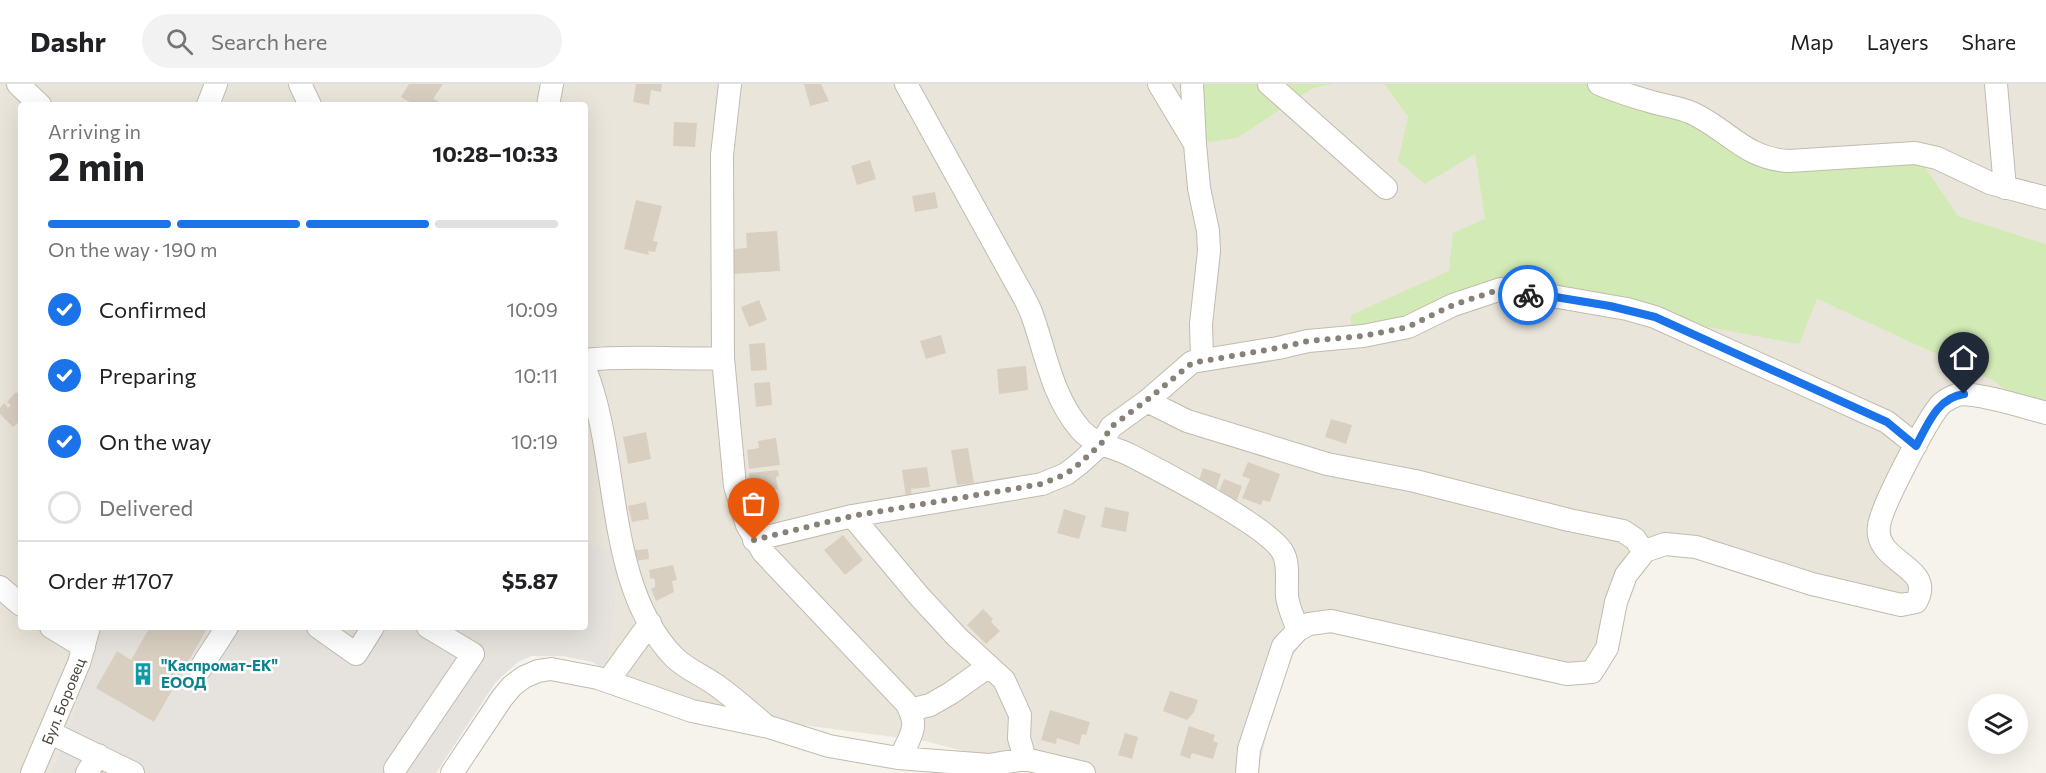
<!DOCTYPE html>
<meta charset="utf-8">
<style>
:root{--surface:#fff;--page:#f2f2f2;--text:#202124;--muted:#757577;--line:#e0e0e0;--accent:#1a73e8}
body{margin:0;font-family:Commissioner,sans-serif;background:var(--page);color:var(--text);height:100vh;display:flex;flex-direction:column;font-size:22px;white-space:nowrap}
*{box-sizing:border-box;margin:0}
p{font-size:20px;color:var(--muted)}
.icon{flex:none;width:33px;height:33px;fill:none;stroke:currentColor;stroke-width:2;stroke-linecap:round;stroke-linejoin:round}
.map{position:relative;flex:1;overflow:hidden}
.details{position:absolute;left:18px;top:18px;width:570px;height:528px;display:flex;flex-direction:column;background:var(--surface);border-radius:6px;box-shadow:0 6px 24px #0002}
.details>*{flex:none}
.controls{position:absolute;left:1968px;top:610px;display:grid;gap:12px}
.controls a{display:grid;place-items:center;width:60px;height:60px;border-radius:50%;background:var(--surface);box-shadow:0 6px 24px #0002;font-size:30px}
.pin{position:absolute;display:grid;place-items:center;width:51px;height:51px;color:#fff;margin:-62px -26px;border-radius:50% 50% 50% 0;rotate:-45deg;box-shadow:0 0 6px #0007}
.pin .icon{rotate:45deg}
.courier{position:absolute;display:grid;place-items:center;width:60px;height:60px;margin:-30px;border:4px solid #1a73e8;border-radius:50%;background:#fff;color:#222;box-shadow:0 2px 8px #0007}
.overview em{font-style:normal;font-weight:700}
.overview div{display:flex;flex-direction:column-reverse}
.overview{display:flex;align-items:center;justify-content:space-between;height:102px;padding:0 30px}
h1{font-size:39px;font-weight:700;line-height:45px}
.bar{display:grid;grid-template-columns:repeat(4,1fr);gap:9px 6px;align-content:center;height:72px;padding:0 30px}
.bar i{height:8px;border-radius:4px;background:var(--line)}
.bar .active{background:var(--accent)}
.bar p{grid-column:span 4}
.line{display:flex;align-items:center;gap:15px;padding:0 30px;border-top:2px solid var(--line)}
.line div{flex:1}
ol{padding:0 30px;list-style:none}
li{display:flex;align-items:center;gap:18px;height:66px}
li p{margin-inline-start:auto}
li .icon{padding:6px;border-radius:50%;background:var(--accent);color:#fff;stroke-width:4}
li:last-child{color:var(--muted)}
li i{width:33px;height:33px;border:3px solid var(--line);border-radius:50%}
header{display:flex;align-items:center;gap:36px;box-sizing:border-box;height:84px;padding:0 30px;background:var(--surface);border-bottom:2px solid var(--line)}
header strong{font-size:28px}
nav{display:flex;gap:33px;margin-inline-start:auto;font-size:21px}
.search{width:420px;height:54px;background:var(--page);display:flex;align-items:center;gap:15px;box-sizing:border-box;padding:0 21px;border-radius:33px;color:var(--muted);font-size:22px}
.map>svg:first-child{display:block}
</style>
<header>
<strong>Dashr</strong>
<div class="search"><svg class="icon" aria-label="search" viewBox="0 0 24 24"><circle cx="10" cy="10" r="6"/><path d="M15 15l6 6"/></svg>Search here</div>
<nav><a>Map</a><a>Layers</a><a>Share</a></nav>
</header>
<div class="map">
<svg width="2046" height="689" viewBox="0 0 2046 689">
<rect width="100%" height="100%" fill="#f6f3ec"/>
<!-- residential -->
<path fill="#eae5da" d="M0 0H1310L1313 4 1334 0H1384L1408 33 1817 215 1994 297 2028 324 1956 312 1882 431 1916 518 1680 463 1636 482 1600 590 1333 545 1311 549 1302 557 1288 580 1272 626 1258 689H1047L925 657 772 637 696 621 607 586 622 470 585 457V21H21V543H101L61 666 50 689H0Z
M1599 0H2046V160L1957 132 1925 83 1789 77Z"/>
<!-- industrial -->
<path fill="#e6e2dd" d="M585 457 622 470 607 586 592 578 563 572H531L518 578 495 599 436 689H50L61 666 101 543H585Z"/>
<!-- green -->
<path fill="#d2eab5" d="M1192 0H1334L1313 4 1237 54 1195 60Z
M1384 0H1599L1745 64 1896 70 1925 83 1958 132 2046 160V329L2028 324 1994 297 1817 215 1799 260 1655 233 1518 212 1430 233 1351 243V231L1449 187 1453 149 1485 135 1475 70 1425 100 1398 77 1408 33Z"/>
<!-- building -->
<path fill="#d8cfc1" d="M409 0H443L433 15 438 17 436 21H415L401 13Z
M636 0H662L661 8 651 6 649 21 633 18Z
M804 0H821L829 17 810 22Z
M674 38 697 39 695 63 673 62Z
M870 76 876 95 857 101 851 82Z
M935 108 938 124 915 128 912 112Z
M636 116 662 122 653 157 658 158 655 168 648 167 649 171 624 165Z
M777 147 780 187 734 190 733 165 747 164 746 149Z
M759 216 767 236 749 243 741 223Z
M941 251 946 269 926 275 920 257Z
M765 259 767 286 751 287 749 260Z
M1026 282 1028 306 999 310 997 285Z
M770 298 772 321 756 323 754 299Z
M16 308 21 312 19 329 21 336 13 343 0 330V324L4 319 8 324 11 321 7 318Z
M1331 335 1352 341 1346 360 1325 353Z
M646 348 651 375 628 380 623 353Z
M776 354 780 381 749 385 747 366 759 364 758 357Z
M968 364 974 399 957 401 951 366Z
M1248 378 1280 390 1270 418 1263 416 1261 421 1242 414 1250 395 1242 392Z
M927 383 930 403 911 405 912 414H906L902 386Z
M1203 384 1221 390 1215 408 1197 402Z
M778 386 779 392 776 393 778 405 764 407 765 420 745 422 744 410H750L749 389Z
M1224 395 1242 402 1236 419 1217 412Z
M646 418 649 435 632 438 628 422Z
M1105 423 1129 428 1126 448 1101 443Z
M1064 425 1086 432 1079 455 1057 449Z
M843 451 863 476 845 491 824 466Z
M648 465 649 475 635 477 634 466Z
M673 481 677 496 672 497 674 508 656 517 651 505 655 503V495L650 494 649 486Z
M983 525 993 535 991 538 1000 547 986 560 967 541Z
M150 543H208L154 638 96 604 117 567 131 576Z
M1170 607 1198 616 1194 628 1187 636 1163 627Z
M1050 626 1090 638 1086 651 1082 650 1079 661 1057 654 1056 660 1041 656Z
M1189 642 1215 651 1213 657 1218 659 1213 675 1192 669 1190 675 1180 671Z
M1125 649 1138 653 1132 675 1118 671Z"/>
<g fill="none" stroke-linecap="round" stroke-linejoin="round">
<!-- minor casing -->
<g stroke="#c2bbae" stroke-width="24">
<path id="minor" d="M18 0 40 21
M300 0 310 21
M730 0 722 71 723 274 735 402 747 441 763 468 906 619C920 642 911 651 900 674
M906 0 1016 199C1021 208 1027 218 1031 228 1046 268 1051 311 1080 345 1093 360 1110 362 1128 370 1159 386 1266 441 1282 467 1290 479 1286 497 1287 512 1288 523 1294 535 1298 546
M1159 0 1195 60 1192 0
M1269 0 1386 104
M1599 0C1616 7 1634 13 1652 18 1665 22 1679 23 1692 29 1729 46 1745 75 1789 77L1915 69 1937 74 1990 99 2046 114
M1996 0 2005 104
M208 21 216 0
M548 21 552 0
M1195 60 1199 104 1208 147 1209 167 1201 240 1202 276
M585 276C631 271 677 276 723 274
M585 285C621 373 604 501 674 573 686 585 702 591 716 601 733 613 749 627 765 641
M1147 317 1187 337 1327 380 1415 397 1569 436 1623 447 1635 455 1644 468
M852 432 919 512 957 553 1004 596 1020 631 1019 654 1025 675
M754 456 852 432 1042 400 1066 390 1079 380 1101 360 1111 343 1147 317 1192 278 1278 264 1308 257 1363 252 1408 243 1453 221 1501 205 1518 212 1537 210 1558 213 1627 225 1655 233 1887 338 1916 361
M0 503 21 521
M51 543 84 563
M318 543 356 570 373 543
M200 585 227 543
M608 597 650 539
M910 626 930 621 951 609 989 582
M51 649 133 689
M395 685 473 570 428 543
M32 689 79 579 89 543
M87 689 98 671
M452 689 502 614 512 602 524 593 538 587 551 585 598 594 692 627 769 643 829 662 898 674 989 681 1025 675 1084 689
M1247 689 1249 665 1283 562 1298 546 1309 540 1331 537 1567 590 1592 588 1607 564 1616 518 1626 491 1645 467 1665 460 1696 463 1812 500 1901 521 1916 518C1937 482 1873 479 1879 442 1881 423 1928 334 1941 320 1946 316 1951 313 1957 311 1974 307 2027 324 2046 329"/>
</g>
<!-- minor -->
<use href="#minor" stroke="#fff" stroke-width="22"/>
</g>
<g fill="none" stroke-linecap="round" stroke-linejoin="round">
<!-- done -->
<path stroke="#878178" stroke-width="6" stroke-dasharray="0 10.8" d="M754 456 852 432 1042 400 1066 390 1079 380 1101 360 1111 343 1147 316 1192 279 1278 264 1308 257 1363 252 1408 243 1453 221 1501 205 1518 212 1528 211"/>
<!-- route -->
<path stroke="#1a73e8" stroke-width="8" d="M1528 211 1537 210 1610 222 1655 233 1887 338 1916 362C1928 340 1937 314 1964 310"/>
</g>
<!-- icons -->
<defs>
<g id="building-bare" transform="scale(1.8)"><path d="M-4-6H4V6H1V3H-1V6H-4ZM-2.5-4.3h1.7v1.8h-1.7ZM.8-4.3h1.7v1.8H.8ZM-2.5-1h1.7V.8h-1.7ZM.8-1h1.7V.8H.8Z" fill="#0f9aa8" stroke="#fff" stroke-width="2.5" paint-order="stroke"/></g>
</defs>
<g fill-rule="evenodd">
<use href="#building-bare" x="143" y="590"/>
</g>
<g text-anchor="middle" dominant-baseline="central" stroke-width="5" stroke-linejoin="round" paint-order="stroke">
<!-- culture labels -->
<g font-size="15" font-weight="bold" fill="#0d838f" stroke="#fff" text-anchor="start">
<text x="161" y="581">"Каспромат-ЕК"<tspan x="161" dy="17">ЕООД</tspan></text>
</g>
<!-- street labels -->
<g font-size="15" fill="#4b4439" stroke="#fff">
<text transform="translate(63 617) rotate(-68)">Бул. Боровец</text>
</g>
</g>
</svg>
<div class="controls">
<a><svg class="icon" aria-label="layers" viewBox="0 0 24 24"><path d="M12 4l9 5-9 5-9-5zM3 14l9 5 9-5"/></svg></a>
</div>
<div class="pin" style="left:754px;top:456px;background:#ea580c"><svg class="icon" aria-label="bag" viewBox="0 0 24 24"><path d="M5 8h14l-1 12H6zM9 8a3 3 0 0 1 6 0"/></svg></div>
<div class="pin" style="left:1964px;top:310px;background:#1f2937"><svg class="icon" aria-label="home" viewBox="0 0 24 24"><path d="M3 11l9-7 9 7M6 9v11h12V9"/></svg></div>
<div class="courier" style="left:1528px;top:211px"><svg class="icon" aria-label="bike" viewBox="0 0 24 24"><circle cx="6" cy="16" r="4"/><circle cx="18" cy="16" r="4"/><path d="M6 16l4-8h5l3 8M10 8l3 8H6M13 5h3"/></svg></div>
<section class="details">
<div class="overview"><div><h1>2 min</h1><p>Arriving in</p></div><em>10:28–10:33</em></div>
<div class="bar"><i class="active"></i><i class="active"></i><i class="active"></i><i></i><p>On the way · 190 m</p></div>
<ol>
<li><svg class="icon" aria-label="check" viewBox="0 0 24 24"><path d="M5 12l5 5 9-10"/></svg>Confirmed<p>10:09</p></li>
<li><svg class="icon" aria-label="check" viewBox="0 0 24 24"><path d="M5 12l5 5 9-10"/></svg>Preparing<p>10:11</p></li>
<li><svg class="icon" aria-label="check" viewBox="0 0 24 24"><path d="M5 12l5 5 9-10"/></svg>On the way<p>10:19</p></li>
<li><i></i>Delivered</li>
</ol>
<div class="line" style="height:78px"><div>Order #1707</div><b>$5.87</b></div>
</section>
</div>
